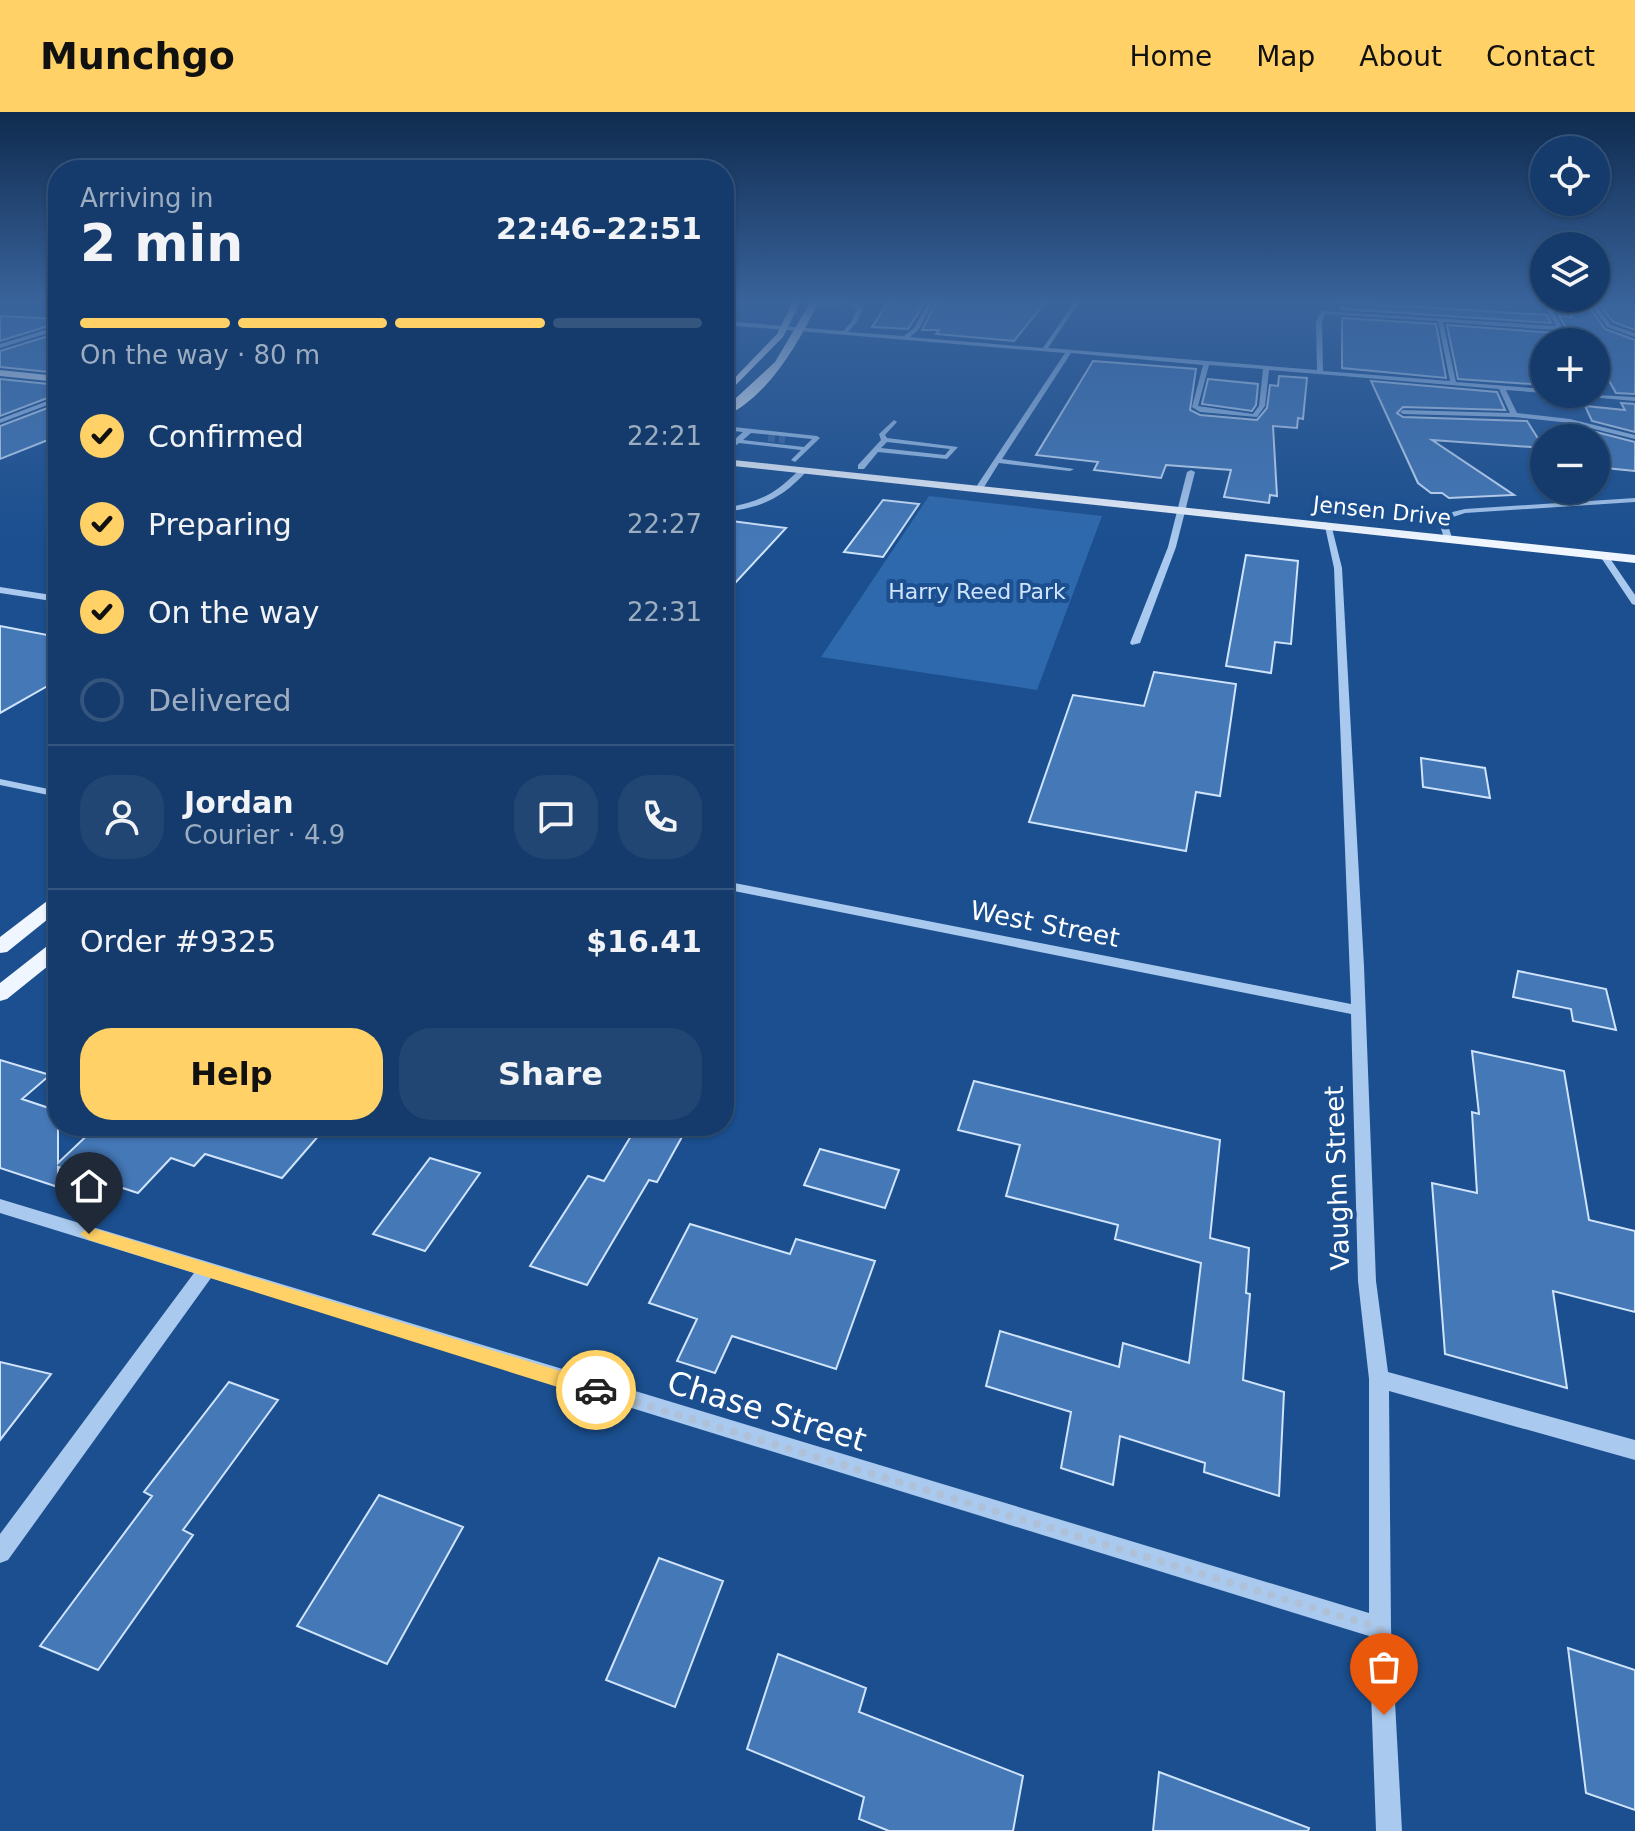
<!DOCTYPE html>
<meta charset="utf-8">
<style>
:root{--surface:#143b6b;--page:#214673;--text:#f1f3f6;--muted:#9dadc1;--line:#33557e;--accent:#ffd166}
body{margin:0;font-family:"DejaVu Sans",sans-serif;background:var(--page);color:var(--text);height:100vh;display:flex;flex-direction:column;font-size:30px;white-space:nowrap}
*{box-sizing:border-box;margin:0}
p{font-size:26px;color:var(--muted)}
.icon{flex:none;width:44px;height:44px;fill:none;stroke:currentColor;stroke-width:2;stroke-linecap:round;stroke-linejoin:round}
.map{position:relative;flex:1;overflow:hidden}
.sheet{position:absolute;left:48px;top:48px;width:686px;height:976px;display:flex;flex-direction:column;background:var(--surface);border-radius:32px;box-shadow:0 2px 6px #0004,0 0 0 2px var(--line)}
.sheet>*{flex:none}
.buttons{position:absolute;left:1530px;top:24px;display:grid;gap:16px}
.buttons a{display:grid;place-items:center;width:80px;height:80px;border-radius:50%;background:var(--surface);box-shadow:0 2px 6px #0004,0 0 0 2px var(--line);font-size:40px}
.pin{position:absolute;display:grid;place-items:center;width:68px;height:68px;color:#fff;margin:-82px -34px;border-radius:50% 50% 50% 0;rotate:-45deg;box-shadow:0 0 8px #0007}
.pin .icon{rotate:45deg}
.courier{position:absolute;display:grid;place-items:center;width:80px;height:80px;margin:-40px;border:6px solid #ffd166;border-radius:50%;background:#fff;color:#222;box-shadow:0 2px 10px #0007}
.overview em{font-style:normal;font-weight:700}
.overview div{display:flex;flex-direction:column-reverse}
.overview{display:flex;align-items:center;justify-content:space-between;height:136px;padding:0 32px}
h1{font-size:52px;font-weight:700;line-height:60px}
.bar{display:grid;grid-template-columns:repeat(4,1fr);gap:12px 8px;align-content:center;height:96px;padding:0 32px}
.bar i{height:10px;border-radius:6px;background:var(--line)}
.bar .current{background:var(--accent)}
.bar p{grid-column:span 4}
.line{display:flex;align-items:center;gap:20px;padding:0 32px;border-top:2px solid var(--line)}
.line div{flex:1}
.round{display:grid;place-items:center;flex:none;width:84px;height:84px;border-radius:32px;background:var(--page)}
ol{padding:0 32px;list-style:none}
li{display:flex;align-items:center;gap:24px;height:88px}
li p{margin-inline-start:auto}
li .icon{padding:8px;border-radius:50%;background:var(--accent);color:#111;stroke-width:4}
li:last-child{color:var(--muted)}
li i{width:44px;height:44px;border:4px solid var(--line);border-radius:50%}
.primary-button{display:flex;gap:16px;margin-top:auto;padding:16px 32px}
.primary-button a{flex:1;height:92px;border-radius:32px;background:var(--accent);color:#111;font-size:32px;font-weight:700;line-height:92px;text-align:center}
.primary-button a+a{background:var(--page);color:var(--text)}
header{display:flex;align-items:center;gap:48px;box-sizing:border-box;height:112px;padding:0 40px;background:var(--accent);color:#111}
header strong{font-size:38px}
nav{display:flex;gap:44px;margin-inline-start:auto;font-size:28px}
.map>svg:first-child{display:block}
</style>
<header>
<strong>Munchgo</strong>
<nav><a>Home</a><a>Map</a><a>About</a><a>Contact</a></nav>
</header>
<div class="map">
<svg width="1635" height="1719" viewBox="0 0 1635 1719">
<rect width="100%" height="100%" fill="#1b4f8f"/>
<!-- green -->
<path fill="#2e69ad" d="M929 384 1102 404 1037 578 821 545Z"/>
<!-- building -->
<path fill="#4478b7" stroke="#cfe3fa" stroke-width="2" d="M889 189H926L908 217 872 215Z
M937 189H1046L1014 229 936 222 939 218H922Z
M1563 189H1585L1605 217 1635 228V282L1616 281 1596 246V230H1574L1559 204 1572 205Z
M1597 189H1635V218L1613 210Z
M1342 190 1547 203 1551 211 1342 197Z
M0 204 58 207V211L0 229Z
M1342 206 1436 212 1446 266 1342 256Z
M1447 213 1556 221 1562 230H1544V273L1458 267Z
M58 221V261L0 255V239Z
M1093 249 1196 257 1190 298 1200 303 1257 308 1267 296 1270 273 1278 274 1279 264 1307 266 1303 307 1298 306 1297 316 1273 314 1277 384 1270 383 1269 391 1224 385 1231 358 1166 353 1161 366 1094 358 1098 350 1036 343Z
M0 267 58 273V282L0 304Z
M1208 267 1258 272 1256 293 1252 299 1202 292Z
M1371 269 1497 280 1505 298 1403 295 1397 301 1403 305 1527 309 1544 336 1432 328 1514 383 1449 386 1442 381H1431L1418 371Z
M1621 291 1635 292V320L1592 309 1585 294 1625 298Z
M58 292V324L0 347V314Z
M1596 320 1635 330V359L1596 355Z
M883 388 919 392 883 445 844 440Z
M724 408 786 416 724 483Z
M1246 443 1298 449 1291 532 1275 530 1271 561 1226 554Z
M0 514 58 525V568L0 601Z
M1154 560 1236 572 1220 684 1196 680 1186 739 1029 710 1073 583 1144 594Z
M1421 646 1485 656 1490 686 1423 675Z
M1518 859 1606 877 1616 918 1573 909 1571 897 1513 885Z
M1472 939 1564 959 1589 1108 1635 1119V1200L1553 1179 1567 1276 1445 1242 1432 1071 1477 1081 1472 1000 1479 1002Z
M0 948 50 963 22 987 58 999V1051L97 1014H327L282 1066 205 1042 194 1054 171 1046 138 1081 58 1055V1075L0 1056Z
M974 969 1220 1028 1210 1126 1249 1136 1246 1181 1250 1182 1243 1268 1284 1280 1279 1384 1204 1360 1205 1351 1120 1324 1113 1373 1061 1356 1071 1300 986 1274 1000 1219 1119 1255 1123 1231 1189 1251 1201 1151 1115 1127 1118 1113 1006 1084 1020 1033 958 1018Z
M637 1014H688L657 1070 649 1068 587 1173 530 1154 588 1064 604 1069Z
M820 1037 899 1058 885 1096 804 1073Z
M430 1046 480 1061 425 1139 373 1122Z
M690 1112 790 1142 796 1127 875 1149 836 1257 732 1224 715 1261 677 1249 697 1207 649 1191Z
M0 1250 51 1262 0 1328Z
M229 1270 278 1288 183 1418 193 1423 98 1558 40 1534 152 1384 144 1380Z
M379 1383 463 1415 387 1552 297 1514Z
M659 1446 723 1469 675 1595 606 1568Z
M1568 1536 1635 1558V1698L1586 1681Z
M778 1542 866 1576 859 1600 1023 1664 1013 1719H889L859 1707 864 1685 747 1637Z
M1159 1660 1309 1716 1308 1719H1153Z"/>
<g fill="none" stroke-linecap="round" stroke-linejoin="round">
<!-- minor-tunnel-far1 -->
<path stroke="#3d69a0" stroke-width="6" stroke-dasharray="6 3" stroke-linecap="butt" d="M845 192 853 193"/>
<!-- minor-tunnel -->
<path stroke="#3d69a0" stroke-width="7" stroke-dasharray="7 4" stroke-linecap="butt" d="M768 326 785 328"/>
<!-- minor -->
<path fill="#a9c9ee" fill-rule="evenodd" d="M929 189H934L919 217 910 225 1043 236 1075 189H1080L1048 236 1317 258 1316 210 1321 199 1556 214 1542 189H1547L1571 230H1565L1558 218 1443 210 1456 270 1544 277V281L1506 278 1517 301 1570 307 1635 323V327L1570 311 1514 305 1403 302 1400 300 1403 298 1510 301 1499 277 1269 258 1265 294 1257 305 1200 300 1192 295 1203 253 1071 241 1002 347 1074 357 1070 359 999 351 981 380H978L974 378 1065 241 724 213V209L843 219 852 209 857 197 851 194 853 191 863 196 857 210 848 220 904 224 914 216ZM1325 202 1438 209 1450 269 1323 259 1322 210ZM1209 253 1263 257 1259 294 1253 302 1198 294Z
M1588 189H1593L1611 213 1635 221V225L1607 215Z
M814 190H845L848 192 812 193Z
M58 214V218L0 236V232Z
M1575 282 1635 285V289L1578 284Z
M58 285V289L0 311V307Z
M894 308 897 310 885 323 887 326 958 335 947 347 878 340 864 357H858V353L881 328 879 322ZM887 330 950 337 945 343 881 336Z
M724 314 817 324 820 326 795 350 791 348 801 338 739 331 725 342 724 337 743 320 724 318ZM751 321 812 327 804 335 743 328Z
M800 357 807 359C780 388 762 395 724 400V396C760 390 774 383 800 357Z
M1191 358 1195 360 1176 435 1140 531 1132 533 1130 531 1168 435 1187 360Z
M1635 386V390L1465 401 1450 406 1447 410 1452 426 1448 428 1444 426 1439 410 1444 402 1465 397Z
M1324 410 1331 412 1342 456 1364 854 1376 1169 1388 1260 1635 1328V1348L1389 1279 1391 1516 1402 1719H1376L1369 1524 211 1166 8 1448 0 1451V1422L194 1161 0 1101V1087L1369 1501V1267L1358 1169 1351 902 724 777V769L1351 892 1334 456Z
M1604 441 1607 442 1635 483V493L1632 492 1600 444Z
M0 475 58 484V490L0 481Z
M0 667 58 679V685L0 673Z"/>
<!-- major -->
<path fill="#f0f6ff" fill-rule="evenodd" d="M793 189H801L783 225 724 285V277L777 222Z
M811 189H819C798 232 769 284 724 305V297L775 250Z
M0 258 58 264V270L0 264Z
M724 347 1635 443V451L724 353Z
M58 784V799L7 840 0 841V825L51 786Z
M58 830V846L7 887 0 889V871L51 831Z"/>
</g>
<!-- sky -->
<linearGradient id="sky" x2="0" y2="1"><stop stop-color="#0f2b4f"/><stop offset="0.44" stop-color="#39639b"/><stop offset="1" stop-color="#39639b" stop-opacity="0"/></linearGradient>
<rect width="1635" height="430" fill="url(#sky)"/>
<!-- route -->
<path fill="#ffd166" d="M89 1115 596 1270 602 1272 605 1278 602 1284 596 1287 89 1128 80 1122Z"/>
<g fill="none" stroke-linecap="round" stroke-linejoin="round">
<!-- done -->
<path stroke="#afc1d8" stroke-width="8" stroke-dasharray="0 14.4" d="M596 1278 1380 1516 1384 1603"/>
</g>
<g text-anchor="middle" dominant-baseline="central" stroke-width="8" stroke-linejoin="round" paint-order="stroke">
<!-- far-street labels -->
<g font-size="22" fill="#fff" stroke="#1b4f8f">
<text transform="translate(1382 399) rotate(6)">Jensen Drive</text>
</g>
<!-- far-park labels -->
<g font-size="22" fill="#cfe3fa" stroke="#1b4f8f">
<text x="977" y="479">Harry Reed Park</text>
</g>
<!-- street labels -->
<g font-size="26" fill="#fff" stroke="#1b4f8f">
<text transform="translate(1045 812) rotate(11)">West Street</text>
<text transform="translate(1337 1066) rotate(-92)">Vaughn Street</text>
</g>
<!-- near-street labels -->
<g font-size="32" fill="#fff" stroke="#1b4f8f">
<text transform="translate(767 1299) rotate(17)">Chase Street</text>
</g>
</g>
</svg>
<div class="buttons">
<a><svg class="icon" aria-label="locate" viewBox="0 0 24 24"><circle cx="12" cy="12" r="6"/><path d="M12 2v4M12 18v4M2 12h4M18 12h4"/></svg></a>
<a><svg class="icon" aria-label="layers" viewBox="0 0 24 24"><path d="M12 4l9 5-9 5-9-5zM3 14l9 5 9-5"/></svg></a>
<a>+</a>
<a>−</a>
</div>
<div class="pin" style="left:1384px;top:1603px;background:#ea580c"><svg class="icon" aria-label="bag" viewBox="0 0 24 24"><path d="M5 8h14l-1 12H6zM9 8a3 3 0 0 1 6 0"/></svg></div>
<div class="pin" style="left:89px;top:1122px;background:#1f2937"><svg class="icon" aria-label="home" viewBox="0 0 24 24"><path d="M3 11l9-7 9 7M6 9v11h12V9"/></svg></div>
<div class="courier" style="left:596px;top:1278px"><svg class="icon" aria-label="car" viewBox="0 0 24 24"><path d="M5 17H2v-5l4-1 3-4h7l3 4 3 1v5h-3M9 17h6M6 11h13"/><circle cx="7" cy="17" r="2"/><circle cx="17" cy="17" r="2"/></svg></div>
<section class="sheet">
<div class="overview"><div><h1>2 min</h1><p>Arriving in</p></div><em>22:46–22:51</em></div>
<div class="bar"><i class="current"></i><i class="current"></i><i class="current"></i><i></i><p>On the way · 80 m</p></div>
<ol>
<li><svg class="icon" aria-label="check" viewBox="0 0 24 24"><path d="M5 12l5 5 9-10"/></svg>Confirmed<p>22:21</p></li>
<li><svg class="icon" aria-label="check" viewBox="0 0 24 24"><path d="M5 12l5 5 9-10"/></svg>Preparing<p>22:27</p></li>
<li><svg class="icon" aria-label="check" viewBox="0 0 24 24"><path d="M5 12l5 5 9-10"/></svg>On the way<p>22:31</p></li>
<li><i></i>Delivered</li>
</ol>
<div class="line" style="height:144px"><a class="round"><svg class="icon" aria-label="person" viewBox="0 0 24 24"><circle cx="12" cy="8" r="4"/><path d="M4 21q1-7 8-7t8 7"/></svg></a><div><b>Jordan</b><p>Courier · 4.9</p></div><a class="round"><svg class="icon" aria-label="chat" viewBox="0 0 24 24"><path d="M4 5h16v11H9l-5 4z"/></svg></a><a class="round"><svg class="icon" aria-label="phone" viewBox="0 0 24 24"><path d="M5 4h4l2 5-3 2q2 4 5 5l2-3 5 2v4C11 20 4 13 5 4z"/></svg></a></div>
<div class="line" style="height:104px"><div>Order #9325</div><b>$16.41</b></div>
<div class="primary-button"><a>Help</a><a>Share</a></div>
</section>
</div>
